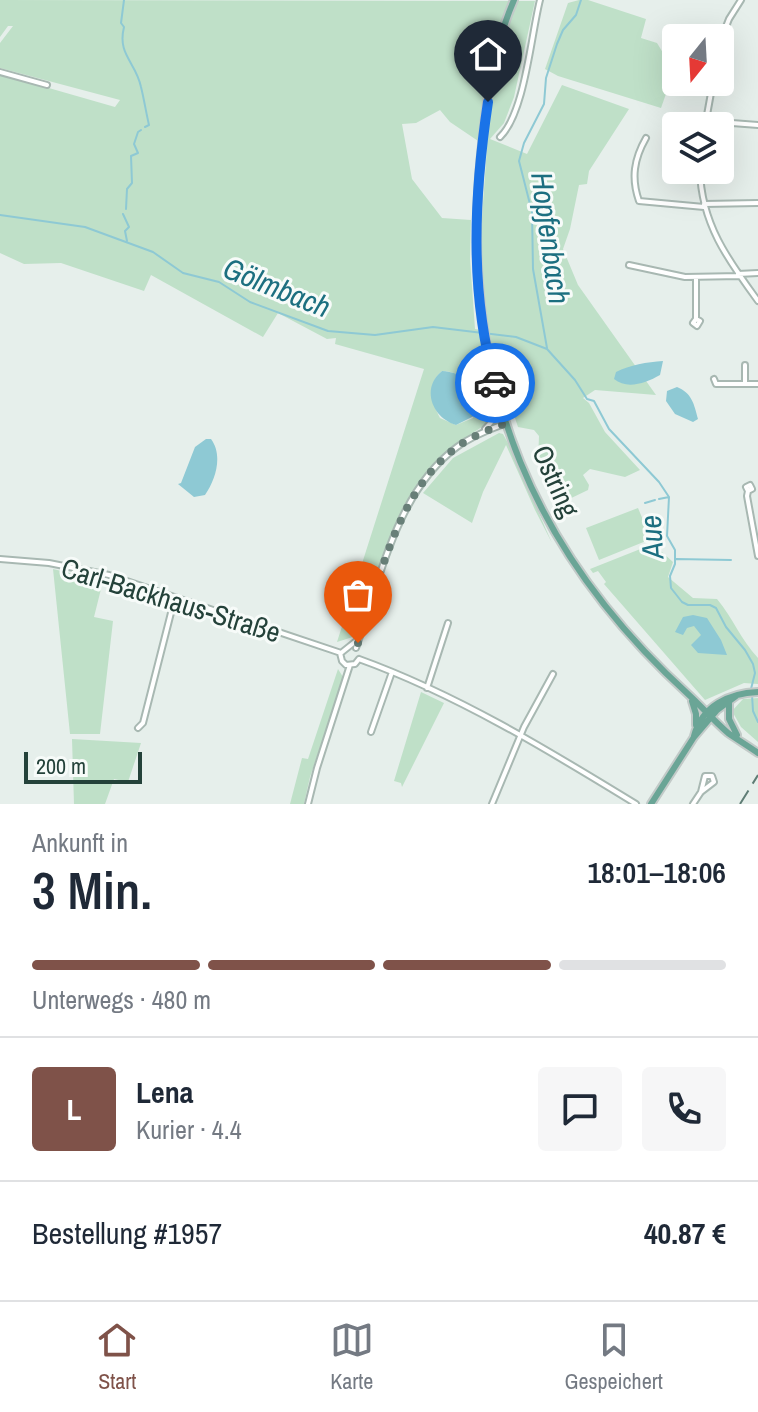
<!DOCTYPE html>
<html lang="de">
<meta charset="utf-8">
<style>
:root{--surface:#fff;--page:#f6f6f7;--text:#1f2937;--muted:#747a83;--line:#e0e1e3;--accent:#7f5249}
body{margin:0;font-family:"Archivo Narrow",sans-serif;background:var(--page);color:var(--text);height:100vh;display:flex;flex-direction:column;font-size:30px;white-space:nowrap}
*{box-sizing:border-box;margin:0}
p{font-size:26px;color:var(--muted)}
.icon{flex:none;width:44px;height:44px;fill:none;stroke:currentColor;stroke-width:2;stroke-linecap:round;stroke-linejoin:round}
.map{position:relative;height:804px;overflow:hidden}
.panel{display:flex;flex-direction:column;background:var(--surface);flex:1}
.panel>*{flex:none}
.needle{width:52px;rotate:198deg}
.buttons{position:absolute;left:662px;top:24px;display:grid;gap:16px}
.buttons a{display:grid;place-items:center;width:72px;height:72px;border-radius:8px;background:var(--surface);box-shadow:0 8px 32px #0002;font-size:40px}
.scale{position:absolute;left:24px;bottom:20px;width:118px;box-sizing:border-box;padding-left:8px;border:4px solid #24423a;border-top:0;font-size:22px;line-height:28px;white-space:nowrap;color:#24423a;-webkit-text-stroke:6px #f7fbf9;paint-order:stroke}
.pin{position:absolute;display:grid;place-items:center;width:68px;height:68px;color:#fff;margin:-82px -34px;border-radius:50% 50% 50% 0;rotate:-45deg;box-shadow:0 0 8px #0007}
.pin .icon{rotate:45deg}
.courier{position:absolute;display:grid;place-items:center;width:80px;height:80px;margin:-40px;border:6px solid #1a73e8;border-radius:50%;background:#fff;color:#222;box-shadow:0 2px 10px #0007}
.head em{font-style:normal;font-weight:600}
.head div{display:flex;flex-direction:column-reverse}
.head{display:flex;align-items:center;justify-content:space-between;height:136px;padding:0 32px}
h1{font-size:52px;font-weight:600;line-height:60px}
.bar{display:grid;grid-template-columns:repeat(4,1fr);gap:12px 8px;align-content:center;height:96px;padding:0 32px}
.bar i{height:10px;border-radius:6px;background:var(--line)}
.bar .selected{background:var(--accent)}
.bar p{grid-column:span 4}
.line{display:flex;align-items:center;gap:20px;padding:0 32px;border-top:2px solid var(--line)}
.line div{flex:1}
.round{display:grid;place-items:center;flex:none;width:84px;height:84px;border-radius:8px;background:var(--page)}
.tab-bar{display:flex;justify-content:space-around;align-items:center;height:112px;border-top:2px solid var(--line);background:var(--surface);font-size:22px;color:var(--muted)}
.tab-bar a{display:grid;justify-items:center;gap:4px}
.tab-bar .selected{color:var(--accent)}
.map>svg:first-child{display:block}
</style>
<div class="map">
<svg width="758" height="804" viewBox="0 0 758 804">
<rect width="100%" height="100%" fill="#e6efeb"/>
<!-- green -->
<path fill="#bfe0c8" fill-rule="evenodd" d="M0 0 535 1 514 97 504 123 490 139 527 154 562 85 629 109 589 171 587 184 579 185 570 229 563 249 578 285 656 395 595 390 583 398 589 403 605 432 640 470 625 477 590 469 583 475 589 485 588 490 563 502 554 501 538 462 539 436 534 430 518 427 500 373 483 361 495 411 493 419C475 433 455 442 439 459 394 508 377 575 356 636L337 642 424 369 335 344 336 338 327 339 278 313 263 337 151 275 144 291 61 263 24 264 0 253V74L115 107 120 100 0 68V43L13 26H8L0 37ZM440 110 450 122 487 147 481 231 482 283 488 331 475 329 470 259 471 220 442 218 412 179 402 124 416 123ZM442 371C462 371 472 385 479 402L473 418 456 425 440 418C432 402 426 384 442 371Z
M579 0H588L646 19 641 38 657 43 674 71 661 108 558 76 545 69 568 3Z
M499 433 503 434 508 443 552 543 535 510 506 445 483 492 472 523 423 493 453 458Z
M638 508 651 539 599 560 586 528Z
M653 544 673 562 668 577 693 598 717 599C733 618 741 640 758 658V684L744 683 705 700 604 584 606 582 598 571 593 573 590 569Z
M53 569 103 581 94 617 113 621 100 734H70Z
M338 669 343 677 342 682 310 777 304 804H290L302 758 308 759Z
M421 692 444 703 402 787 401 783 394 781Z
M758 698V742L741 727 732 711 743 699Z
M72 739 141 743 128 782 114 779 105 804H74Z"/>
<!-- water -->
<path fill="#8ec9d4" d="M663 361 660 375C646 383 627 390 614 379L616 372C630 365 647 362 663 361Z
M442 371C465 372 484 389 478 414L456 425C433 418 420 389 442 371Z
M677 387C692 393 694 404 698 419L693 422 675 414 666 401 667 391Z
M206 439H211C223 455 216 479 205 495L194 497 178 484 181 483 195 447Z
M693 615 707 618 721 640 727 655 698 653 691 645 701 635 694 626 687 628 683 635 675 632 683 617Z"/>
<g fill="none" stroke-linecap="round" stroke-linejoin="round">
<!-- stream -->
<path stroke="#8ec9d4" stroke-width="2" d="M124 0 121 23 124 27C117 55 136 62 141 87 144 99 146 112 149 125L145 127
M126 209 127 189 132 183 131 156 138 153 134 144 138 132 141 130
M123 214 129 227 125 231 127 241
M0 215 85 227 153 252 183 273 219 282 250 302 328 331 375 335 433 327 516 337 547 349 575 380 587 399 594 401 609 429 659 482 669 497 667 536 675 550V564L670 576 671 588 682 602 688 605H710L716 608 726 627 745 650 753 664 755 673 751 689
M547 348 533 269 532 212 519 161 524 143 544 104 546 78 557 44 563 30 576 15 581 0
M659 499 669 497
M645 503 655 500
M676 559 731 560
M752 695 753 711 758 722"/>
<!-- minor casing -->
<g stroke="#a8b8b2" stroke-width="8">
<path id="minor" d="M720 42 729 19 741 0
M0 72 47 85
M706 121 758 125
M705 126 713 82
M500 137C525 113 531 35 540 0
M646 138C634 159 631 178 639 201L704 207
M700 170C701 223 728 260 758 301
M704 204 758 203
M629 265 685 277 740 276
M738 274 758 273
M696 277V319L700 321 697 326 693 323 696 319
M714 379 716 384H758
M745 384V365
M485 429 502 410
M748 491 746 487 750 485 752 489 748 491 747 496 758 556
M0 559 49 563 109 575 341 653
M356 648C380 580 396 492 457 447 472 436 490 429 507 423
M340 653 342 661 346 665 355 664 359 659
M341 653 356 641
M359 659C456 694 548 750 636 804
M427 688 448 623
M138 728 143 723 175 597
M371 732 392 672
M308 804 317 768 350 665
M492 804 524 727 553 674
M693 804 701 792 714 782 712 776H705L701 792"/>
</g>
<!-- major casing -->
<g stroke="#c2cac8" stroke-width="10">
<path id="major" d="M514 0C490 55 484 118 479 177 464 387 534 554 689 695 702 707 714 721 728 733 738 740 748 746 758 753
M692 701 696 714V725
M729 701V719L737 735
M694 736C702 706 729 693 758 692
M651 804 694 737 717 710 736 696"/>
</g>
<!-- minor -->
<use href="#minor" stroke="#fff" stroke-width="4"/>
<!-- major -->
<use href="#major" stroke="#6aa596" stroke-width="6"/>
<!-- rail -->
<path stroke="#5f7d75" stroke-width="2" stroke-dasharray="16 8" stroke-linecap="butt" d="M740 804 758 775"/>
</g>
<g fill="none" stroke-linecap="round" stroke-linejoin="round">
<!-- done -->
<path stroke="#687f78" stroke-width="8" stroke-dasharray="0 14.4" d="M358 643C381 576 397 492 457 447 472 436 490 429 507 423L495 383"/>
<!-- route -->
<path stroke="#1a73e8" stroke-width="10" d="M488 102C474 195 469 292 495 383"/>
</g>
<g text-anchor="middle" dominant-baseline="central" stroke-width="6" stroke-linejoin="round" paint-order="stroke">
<!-- street labels -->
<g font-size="28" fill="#24423a" stroke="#f7fbf9">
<text transform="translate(556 481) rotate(66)">Ostring</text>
<text transform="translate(171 600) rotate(17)">Carl-Backhaus-Straße</text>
</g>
<!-- water labels -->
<g font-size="30" font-style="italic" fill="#1c6f80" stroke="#f7fbf9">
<text transform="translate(551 238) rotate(82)">Hopfenbach</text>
<text transform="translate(277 287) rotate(22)">Gölmbach</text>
<text transform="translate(651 537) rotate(-94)">Aue</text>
</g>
</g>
</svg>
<div class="buttons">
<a><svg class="needle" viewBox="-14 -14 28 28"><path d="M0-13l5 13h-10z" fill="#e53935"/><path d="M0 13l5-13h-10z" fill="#747a83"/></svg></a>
<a><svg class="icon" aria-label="layers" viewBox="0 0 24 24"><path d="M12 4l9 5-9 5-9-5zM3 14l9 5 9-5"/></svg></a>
</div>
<div class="scale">200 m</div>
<div class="pin" style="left:358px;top:643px;background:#ea580c"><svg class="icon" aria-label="bag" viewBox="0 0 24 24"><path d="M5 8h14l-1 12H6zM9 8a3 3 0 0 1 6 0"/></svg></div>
<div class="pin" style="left:488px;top:102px;background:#1f2937"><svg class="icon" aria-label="home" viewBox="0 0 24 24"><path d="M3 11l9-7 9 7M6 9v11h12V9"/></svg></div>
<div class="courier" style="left:495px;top:383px"><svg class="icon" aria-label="car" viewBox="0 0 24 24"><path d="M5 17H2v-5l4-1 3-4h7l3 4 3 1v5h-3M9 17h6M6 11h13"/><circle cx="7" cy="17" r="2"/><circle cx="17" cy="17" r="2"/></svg></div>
</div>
<section class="panel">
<div class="head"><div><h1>3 Min.</h1><p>Ankunft in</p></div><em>18:01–18:06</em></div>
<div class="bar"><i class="selected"></i><i class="selected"></i><i class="selected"></i><i></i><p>Unterwegs · 480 m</p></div>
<div class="line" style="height:144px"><b class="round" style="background:var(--accent);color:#fff">L</b><div><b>Lena</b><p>Kurier · 4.4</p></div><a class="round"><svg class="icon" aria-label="chat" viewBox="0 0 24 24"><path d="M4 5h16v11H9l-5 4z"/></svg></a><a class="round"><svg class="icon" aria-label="phone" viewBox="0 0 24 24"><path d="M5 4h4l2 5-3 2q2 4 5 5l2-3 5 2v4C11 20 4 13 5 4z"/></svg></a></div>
<div class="line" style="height:104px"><div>Bestellung #1957</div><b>40.87 €</b></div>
</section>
<nav class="tab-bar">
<a class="selected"><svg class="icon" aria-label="home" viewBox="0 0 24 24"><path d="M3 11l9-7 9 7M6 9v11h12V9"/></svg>Start</a>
<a><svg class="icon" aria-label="map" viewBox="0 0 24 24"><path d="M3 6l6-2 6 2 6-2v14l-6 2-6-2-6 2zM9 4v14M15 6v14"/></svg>Karte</a>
<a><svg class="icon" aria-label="saved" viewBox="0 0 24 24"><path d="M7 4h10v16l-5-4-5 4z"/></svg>Gespeichert</a>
</nav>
